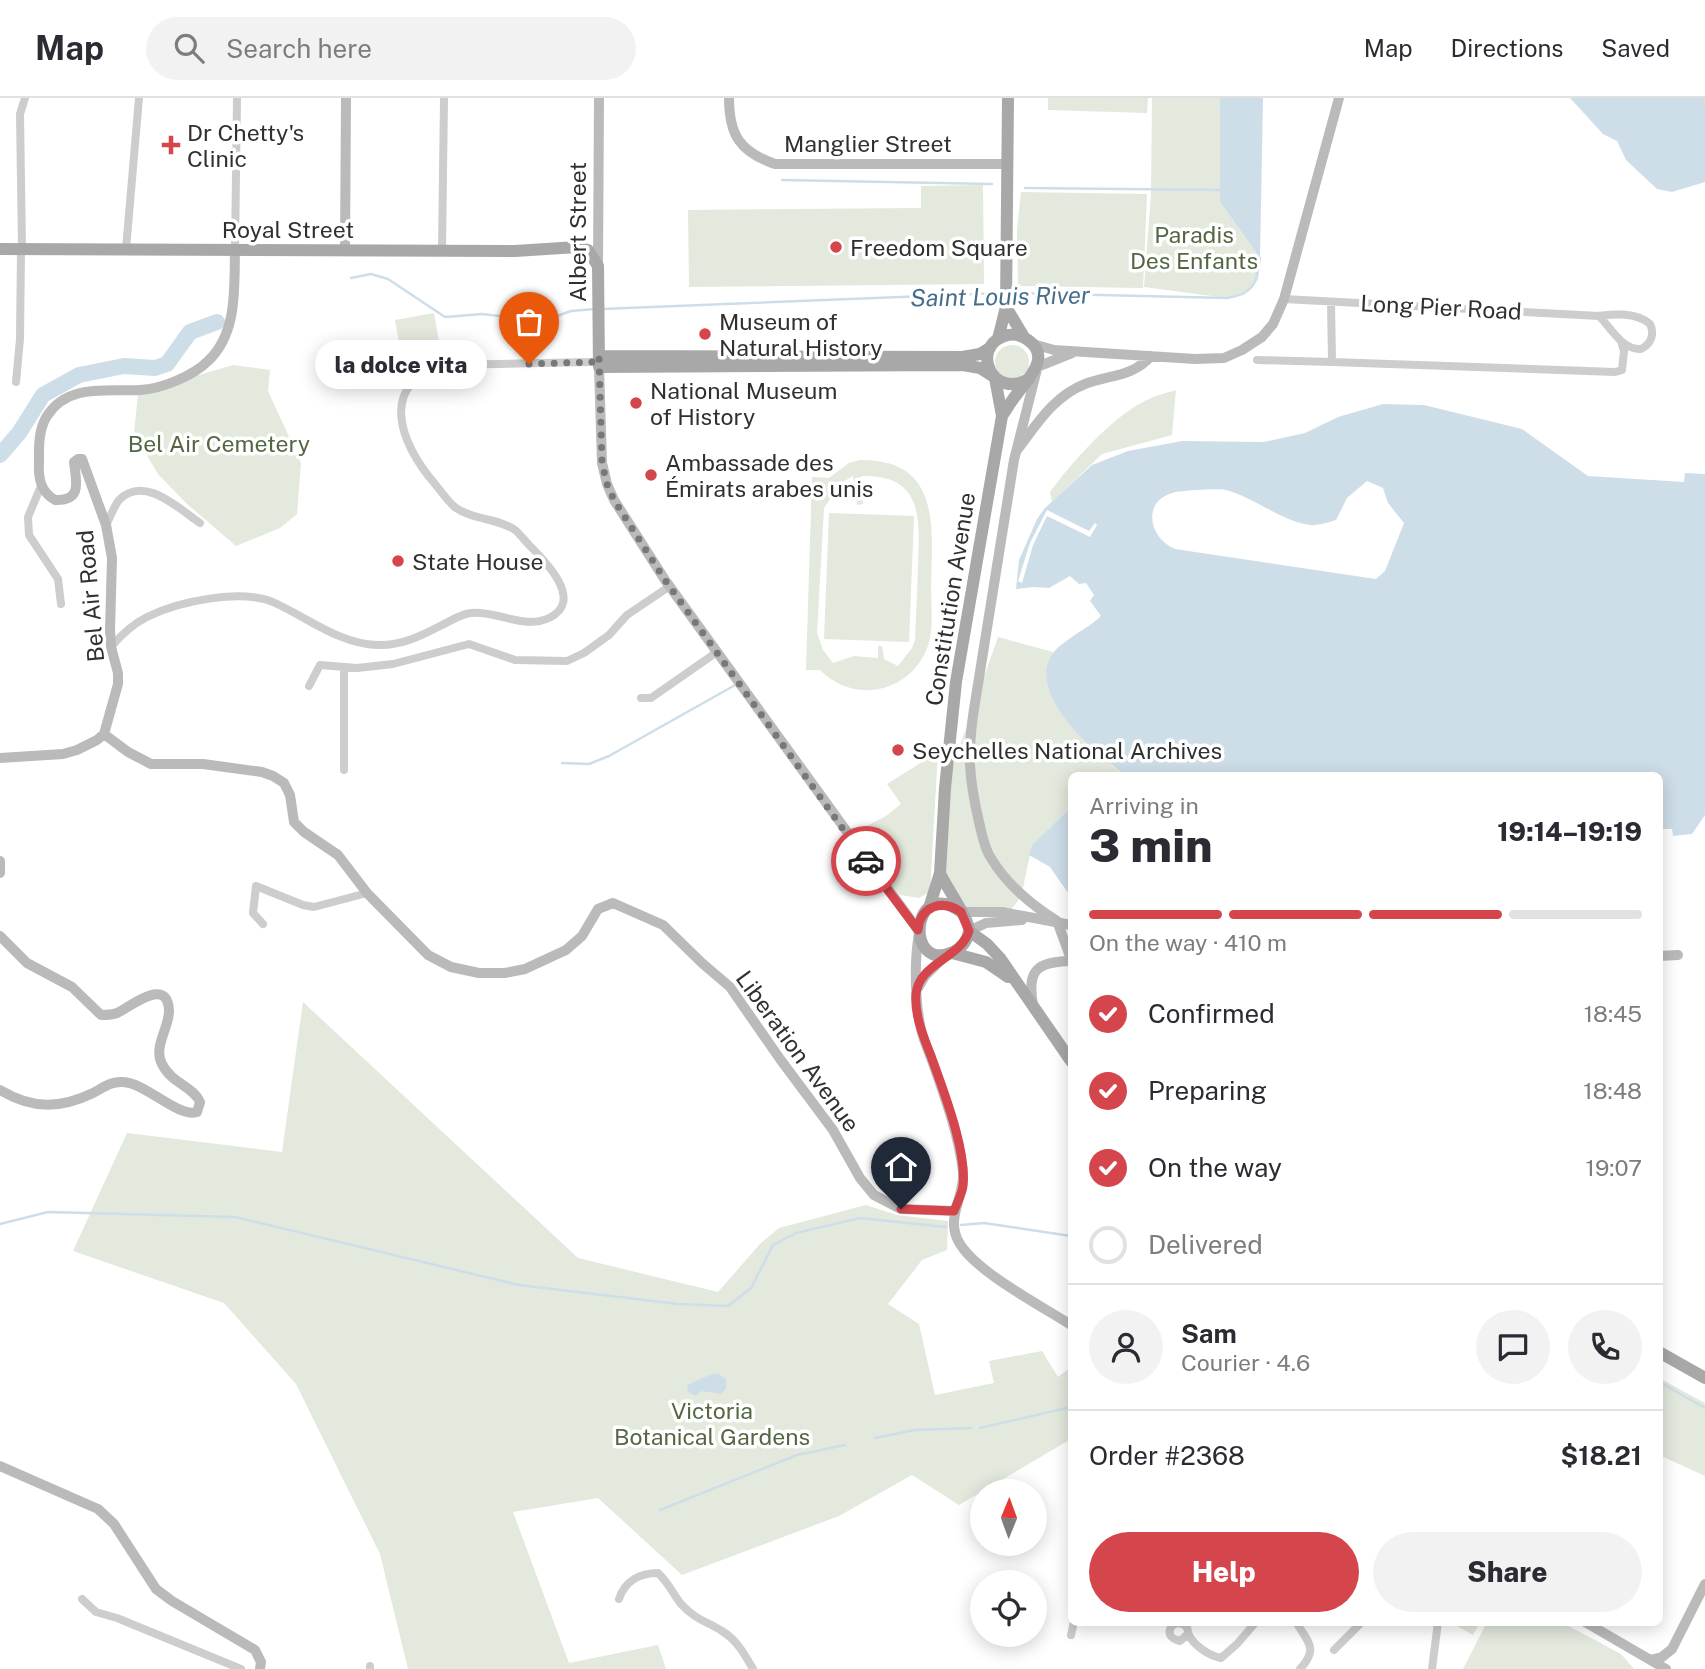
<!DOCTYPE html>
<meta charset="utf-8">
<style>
:root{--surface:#fff;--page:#f2f2f3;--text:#2b2b33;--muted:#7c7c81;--line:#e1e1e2;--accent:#d4454c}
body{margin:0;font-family:"Public Sans",sans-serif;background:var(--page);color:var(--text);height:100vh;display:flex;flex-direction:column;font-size:26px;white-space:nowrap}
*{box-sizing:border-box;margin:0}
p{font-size:23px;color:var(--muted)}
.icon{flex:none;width:38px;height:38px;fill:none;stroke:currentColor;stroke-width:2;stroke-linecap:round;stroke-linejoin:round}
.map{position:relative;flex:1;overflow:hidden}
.panel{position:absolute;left:1068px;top:674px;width:595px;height:854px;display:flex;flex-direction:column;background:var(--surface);border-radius:10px;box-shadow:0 4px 18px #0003}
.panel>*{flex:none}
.needle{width:46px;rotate:1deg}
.fabs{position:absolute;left:970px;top:1381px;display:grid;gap:14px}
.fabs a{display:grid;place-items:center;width:77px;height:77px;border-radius:50%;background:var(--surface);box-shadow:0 4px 18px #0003;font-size:35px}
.pin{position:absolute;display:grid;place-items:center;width:60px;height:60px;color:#fff;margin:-72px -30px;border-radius:50% 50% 50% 0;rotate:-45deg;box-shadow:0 0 7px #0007}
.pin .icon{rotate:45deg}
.courier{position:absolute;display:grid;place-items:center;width:70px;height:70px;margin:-35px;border:5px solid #d4454c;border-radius:50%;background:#fff;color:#222;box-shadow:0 2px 9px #0007}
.bubble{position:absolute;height:49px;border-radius:24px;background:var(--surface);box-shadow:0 4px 18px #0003;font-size:23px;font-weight:800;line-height:49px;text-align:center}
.head em{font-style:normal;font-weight:800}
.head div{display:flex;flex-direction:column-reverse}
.head{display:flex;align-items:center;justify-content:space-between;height:119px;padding:0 21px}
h1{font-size:46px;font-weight:800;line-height:52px}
.bar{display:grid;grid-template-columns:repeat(4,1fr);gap:10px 7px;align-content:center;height:84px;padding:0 21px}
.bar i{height:9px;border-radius:5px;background:var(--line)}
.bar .selected{background:var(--accent)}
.bar p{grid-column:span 4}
.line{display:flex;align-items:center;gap:18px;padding:0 21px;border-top:2px solid var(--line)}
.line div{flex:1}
.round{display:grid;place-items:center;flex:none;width:74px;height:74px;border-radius:37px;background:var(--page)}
ol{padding:0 21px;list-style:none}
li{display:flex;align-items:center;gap:21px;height:77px}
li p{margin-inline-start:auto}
li .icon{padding:7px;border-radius:50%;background:var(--accent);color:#fff;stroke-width:4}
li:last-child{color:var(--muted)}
li i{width:38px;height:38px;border:4px solid var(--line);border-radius:50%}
.button{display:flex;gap:14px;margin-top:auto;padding:14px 21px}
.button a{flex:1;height:80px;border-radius:42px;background:var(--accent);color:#fff;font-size:28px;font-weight:800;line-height:80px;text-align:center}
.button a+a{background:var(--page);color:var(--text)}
header{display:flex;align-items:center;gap:42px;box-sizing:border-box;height:98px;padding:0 35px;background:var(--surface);border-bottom:2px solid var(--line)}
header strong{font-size:33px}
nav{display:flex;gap:38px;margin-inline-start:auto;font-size:24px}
.search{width:490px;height:63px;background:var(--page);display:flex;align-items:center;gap:18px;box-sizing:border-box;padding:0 24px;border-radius:38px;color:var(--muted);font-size:26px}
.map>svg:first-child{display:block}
</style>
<header>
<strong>Map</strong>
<div class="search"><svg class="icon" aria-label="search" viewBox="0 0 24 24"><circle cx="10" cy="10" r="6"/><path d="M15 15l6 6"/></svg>Search here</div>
<nav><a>Map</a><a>Directions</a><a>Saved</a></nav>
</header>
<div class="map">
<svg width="1705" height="1571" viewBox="0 0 1705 1571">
<rect width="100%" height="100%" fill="#fff"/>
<!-- green -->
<path fill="#e3e9dd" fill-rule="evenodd" d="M1048 0H1148L1147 15 1048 12Z
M1152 0H1220V104L1260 160 1258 182 1244 197 1227 200 1144 189 1151 96Z
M983 87 984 186 689 189 688 112 921 110V88Z
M1021 94 1147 96 1143 190 1018 188 1017 131Z
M434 215 442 260 403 267 395 222Z
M995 264a17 17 0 1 1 34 0a17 17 0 1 1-34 0Z
M233 267 270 272 268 293 301 365 297 416 280 430 236 448 186 405 158 376 134 336 138 295Z
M1176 292 1172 337 1102 356 1052 404 1050 394C1072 364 1112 319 1145 303 1154 298 1166 295 1176 292Z
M860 362C942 361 932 430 931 489 931 511 935 537 924 557 903 597 851 604 820 572H806L812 379 829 380 849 365ZM853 378 857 407 863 406 861 378C926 376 919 424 918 471 917 495 916 518 915 542L912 550 898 568 884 561 882 548H878V560L854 558 833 565 823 552 817 535 824 410 841 385Z
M829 415 914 418 909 544 824 541Z
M998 539 1053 554 1048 565V584L1112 668 1120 674 1118 677H1071V713H1067L1032 747 1021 799 1010 813 961 814 940 775 945 690Z
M938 654 930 794 919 800 900 797 849 737 886 718 901 706 887 686Z
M303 904 578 1160 718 1194 760 1146 779 1130 866 1107 897 1117 948 1123 947 1152 922 1162 888 1206 919 1226 935 1297 994 1285 989 1263 1042 1253 1058 1279 1071 1269V1341L959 1407 912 1377 839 1418 682 1477 598 1400 513 1414 569 1565 658 1547 666 1571H408L380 1456 296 1286 224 1205 73 1153 127 1035 282 1054Z
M1659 1280 1705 1305V1378L1659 1357Z
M1450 1524H1480L1473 1537Z
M1487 1524H1561L1621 1556 1634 1571H1463Z"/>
<!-- water -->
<path fill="#cedee9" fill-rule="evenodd" d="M1220 0H1263L1260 160 1220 104Z
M1570 0H1705V84L1672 94 1657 91 1626 62 1617 43 1603 36Z
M1383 306 1424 307 1522 331 1588 378 1684 384 1685 375 1705 376V717L1692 736 1673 738 1672 731H1659V677H1125C1096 656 1028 599 1051 558 1060 543 1088 531 1101 518L1090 503 1094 497 1086 485 1079 486 1070 478 1049 490 1034 489 1016 491 1019 462 1037 421 1045 410 1092 367 1128 353 1182 343 1264 344 1305 335 1338 319ZM1367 383 1383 390 1388 405 1404 425 1385 473 1376 481 1175 451C1148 440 1141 401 1176 394 1183 393 1219 390 1225 392 1250 397 1283 424 1310 427 1318 428 1329 424 1336 422L1347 400Z
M1067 713H1071V799L1050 769 1029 757 1032 747Z
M712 1276H719L726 1281V1291L721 1296 702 1293 695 1298 688 1294 687 1287Z"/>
<!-- pier -->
<path fill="#fff" d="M1047 412 1089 433 1095 425 1097 427 1090 439 1047 418 1033 447 1022 485 1018 483 1030 445Z"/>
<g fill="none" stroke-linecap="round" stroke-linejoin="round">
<!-- stream -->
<path stroke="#cedee9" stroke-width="2.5" d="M782 82 992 86
M1025 90 1220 92
M351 180 371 176 388 181 445 219 482 216 543 223 571 213 595 211
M1011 195 1227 200C1254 196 1257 185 1260 160
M602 211 1001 195
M562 665 589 666 609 658 737 586
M0 1126 48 1114 235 1119 519 1187 678 1206 728 1208 751 1190 773 1147 796 1135 860 1120 946 1129
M961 1127 984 1125 1071 1138
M1659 1284 1705 1310
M980 1330 1071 1309
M875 1340 915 1332 971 1330
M660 1412 797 1357 845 1347"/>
<!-- river -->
<path stroke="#cedee9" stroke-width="16" d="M0 357 19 335 43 297 79 277 124 268 155 270 167 266 190 234 217 224"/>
<!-- street -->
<path stroke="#cdcdcd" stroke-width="8" d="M22 151 20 16 25 0
M126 151 139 0
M235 152 237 0
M442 153 444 0
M1284 201 1599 218C1616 216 1636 214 1650 226 1655 236 1651 246 1641 251 1622 252 1611 230 1599 218
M1331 204 1332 264 1615 274 1622 272 1624 253 1621 243
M1257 262 1332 264
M16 284 20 241 21 151
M41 388 28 419 29 437 58 481 61 506
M106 427C110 420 114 408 119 402 144 376 179 411 200 425
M111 549C121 537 133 526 147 519 179 503 243 490 275 505 308 520 340 546 377 547 401 548 421 538 442 527 451 523 460 516 471 515 496 512 524 532 549 520 585 503 545 463 530 448 525 443 520 436 515 432 498 420 473 422 456 410 448 404 441 393 435 386 400 346 376 284 447 267L592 264
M344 569V672
M309 588 320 567 357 570 393 566 469 546 515 562 567 563 584 555 609 537 627 517 670 488
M641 600H651L717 554
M263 826 253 815 256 788 303 807 314 809 367 795
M82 1501 96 1514 117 1520 241 1571
M619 1501C625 1483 640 1475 658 1475 668 1484 673 1496 681 1506 696 1522 706 1523 722 1533 737 1542 745 1557 753 1571
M1296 1524C1308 1544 1319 1551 1300 1571
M1188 1536 1180 1543C1160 1539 1173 1519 1184 1527 1190 1531 1186 1531 1189 1537 1194 1548 1210 1558 1221 1560L1237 1546 1256 1524
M1071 1537 1074 1524
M1334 1552 1362 1524
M370 1571V1568
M1432 1571 1438 1524"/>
<!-- secondary -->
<path stroke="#bababa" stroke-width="10" d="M729 0C729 37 740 54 775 66H1007
M345 152 346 0
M598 168 599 0
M1033 246 1054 252 1195 261 1224 260 1242 252 1262 239 1273 226 1284 201 1339 0
M599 269 602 365 607 386 614 402 665 482 918 832
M1037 269 1072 255
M1037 271 1014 362 974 611C967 656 969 681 979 724 982 736 984 750 991 760 1006 786 1032 807 1057 823
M1018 351C1037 326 1054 298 1085 286 1108 277 1133 279 1151 258
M104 636 128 654 151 666H203L262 674 273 678 284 685 290 697 294 724 304 734 338 757 367 795 428 857 451 869 479 875H505L525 871 566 852 582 838 598 811 613 805 663 827 702 865 730 889 780 961 833 1032 860 1080 874 1097 901 1111 954 1113
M0 660 63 656 77 652 97 642 104 636 118 586V575L111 549 110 532 112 460 106 427 82 361H78L74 364C76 383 83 403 55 402 41 394 38 381 39 365 39 350 38 332 47 318 68 285 107 294 140 292 161 291 193 278 208 263 238 235 234 189 235 152
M0 763V775
M961 814H1002L1071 827
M1057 823 1071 861
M969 833 986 825 1022 822
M919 836C914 863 915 905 921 931 924 945 931 958 935 971 947 1005 959 1039 963 1074 965 1099 944 1121 960 1146 978 1175 1040 1207 1071 1227
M0 838 27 865 72 889 101 917C107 917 112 917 117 915 130 909 168 877 169 913 169 930 153 949 162 966 171 985 194 989 200 1004L197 1014C178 1020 146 985 123 984 111 983 103 990 93 995 60 1011 32 1011 0 992
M1659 858 1678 857
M918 890 925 878 947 856
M1033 907C1027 872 1036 864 1071 863
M0 1368 98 1411 114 1426 156 1491 172 1503 255 1552 261 1564 260 1571
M1585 1524 1666 1571
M1650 1562 1662 1559 1672 1551 1705 1486"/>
<!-- primary -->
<path stroke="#a8a8a8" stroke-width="12" d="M0 151 515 153 577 149 588 152 598 168 599 269 963 267 980 270 994 279
M1006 209 1024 239
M998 241 1006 209 1008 0
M599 258 962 259 980 256 990 250
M1002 318C1007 311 1011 303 1017 296 1028 280 1052 259 1028 242 1020 236 1011 235 1002 239 971 252 993 302 1029 281
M940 775C946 789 970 822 969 833 968 842 961 851 953 854 904 876 911 777 961 814
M929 810 940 775 945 690 956 584 1002 318 995 280
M969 833 987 846 1000 860 1071 963
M952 855 986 864 1008 879
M1659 1254 1705 1280"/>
</g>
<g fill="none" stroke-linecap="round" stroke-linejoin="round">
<!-- done -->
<path stroke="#787878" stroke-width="7" stroke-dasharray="0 12.6" d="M529 266 592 264 599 258 602 365 607 386 614 402 665 482 866 763"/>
<!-- route -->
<path stroke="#d4454c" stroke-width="9" d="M866 763 918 832C920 808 942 801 961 814L969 833C961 860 919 865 916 896 914 917 924 940 931 958 943 992 967 1052 963 1088 962 1096 957 1105 954 1113L901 1111"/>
</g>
<!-- markers -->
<g fill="#d4454c" stroke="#fff" stroke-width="2.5">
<path d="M167.5 36.5h7v7h7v7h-7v7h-7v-7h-7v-7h7z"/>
<circle cx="836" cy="149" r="7"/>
<circle cx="705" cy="236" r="7"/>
<circle cx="636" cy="305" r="7"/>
<circle cx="651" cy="377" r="7"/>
<circle cx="398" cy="463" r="7"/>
<circle cx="898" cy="652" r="7"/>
</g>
<g text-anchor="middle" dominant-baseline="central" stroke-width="7" stroke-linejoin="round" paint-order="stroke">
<!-- poi labels -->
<g font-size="23" fill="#303030" stroke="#fff" text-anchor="start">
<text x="187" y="34">Dr Chetty's<tspan x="187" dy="26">Clinic</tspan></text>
<text x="850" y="149">Freedom Square</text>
<text x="719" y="223">Museum of<tspan x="719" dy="26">Natural History</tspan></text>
<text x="650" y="292">National Museum<tspan x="650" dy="26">of History</tspan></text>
<text x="665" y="364">Ambassade des<tspan x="665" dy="26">Émirats arabes unis</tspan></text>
<text x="412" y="463">State House</text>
<text x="912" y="652">Seychelles National Archives</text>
</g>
<!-- street labels -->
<g font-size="23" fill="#303030" stroke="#fff">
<text x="868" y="45">Manglier Street</text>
<text x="288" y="131">Royal Street</text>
<text transform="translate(577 134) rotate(-90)">Albert Street</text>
<text transform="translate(1441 209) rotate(3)">Long Pier Road</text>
<text transform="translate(90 498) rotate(-95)">Bel Air Road</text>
<text transform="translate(950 501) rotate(-81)">Constitution Avenue</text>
<text transform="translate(798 953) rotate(54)">Liberation Avenue</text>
</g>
<!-- park labels -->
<g font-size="23" fill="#536842" stroke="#fff">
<text x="1194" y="136">Paradis<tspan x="1194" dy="26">Des Enfants</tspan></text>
<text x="219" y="345">Bel Air Cemetery</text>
<text x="712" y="1312">Victoria<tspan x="712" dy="26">Botanical Gardens</tspan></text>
</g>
<!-- water labels -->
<g font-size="24" font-style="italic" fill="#466e8b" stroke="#fff">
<text transform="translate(1000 198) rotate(-1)">Saint Louis River</text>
</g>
</g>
</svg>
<div class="fabs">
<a><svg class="needle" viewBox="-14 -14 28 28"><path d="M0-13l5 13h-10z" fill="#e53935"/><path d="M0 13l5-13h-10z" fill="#7c7c81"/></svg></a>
<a><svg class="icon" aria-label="locate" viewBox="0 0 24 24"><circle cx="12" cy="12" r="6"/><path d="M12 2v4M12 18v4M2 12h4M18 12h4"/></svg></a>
</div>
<div class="pin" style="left:529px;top:266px;background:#ea580c"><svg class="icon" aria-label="bag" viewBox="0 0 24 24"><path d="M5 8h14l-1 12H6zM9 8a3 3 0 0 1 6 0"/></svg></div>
<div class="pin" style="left:901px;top:1111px;background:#1f2937"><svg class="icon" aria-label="home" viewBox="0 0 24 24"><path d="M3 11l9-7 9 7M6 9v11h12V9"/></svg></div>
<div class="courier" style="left:866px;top:763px"><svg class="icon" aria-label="car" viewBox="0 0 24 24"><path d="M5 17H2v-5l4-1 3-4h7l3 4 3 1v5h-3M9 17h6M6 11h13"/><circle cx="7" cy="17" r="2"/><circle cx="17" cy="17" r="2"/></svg></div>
<div class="bubble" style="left:315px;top:242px;width:172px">la dolce vita</div>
<section class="panel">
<div class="head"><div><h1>3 min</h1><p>Arriving in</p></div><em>19:14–19:19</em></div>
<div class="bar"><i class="selected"></i><i class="selected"></i><i class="selected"></i><i></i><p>On the way · 410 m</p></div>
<ol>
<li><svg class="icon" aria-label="check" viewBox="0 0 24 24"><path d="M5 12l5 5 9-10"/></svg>Confirmed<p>18:45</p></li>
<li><svg class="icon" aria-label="check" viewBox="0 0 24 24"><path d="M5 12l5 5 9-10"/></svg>Preparing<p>18:48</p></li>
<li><svg class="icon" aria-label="check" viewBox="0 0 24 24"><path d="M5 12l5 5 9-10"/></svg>On the way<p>19:07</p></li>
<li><i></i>Delivered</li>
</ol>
<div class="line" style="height:126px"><a class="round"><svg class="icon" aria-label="person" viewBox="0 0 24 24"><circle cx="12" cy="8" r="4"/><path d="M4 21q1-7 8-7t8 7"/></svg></a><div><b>Sam</b><p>Courier · 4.6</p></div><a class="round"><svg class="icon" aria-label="chat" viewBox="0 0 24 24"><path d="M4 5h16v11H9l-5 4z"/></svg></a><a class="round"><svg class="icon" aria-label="phone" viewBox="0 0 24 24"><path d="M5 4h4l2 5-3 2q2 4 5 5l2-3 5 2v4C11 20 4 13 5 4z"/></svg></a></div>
<div class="line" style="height:91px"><div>Order #2368</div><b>$18.21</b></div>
<div class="button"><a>Help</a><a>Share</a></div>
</section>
</div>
